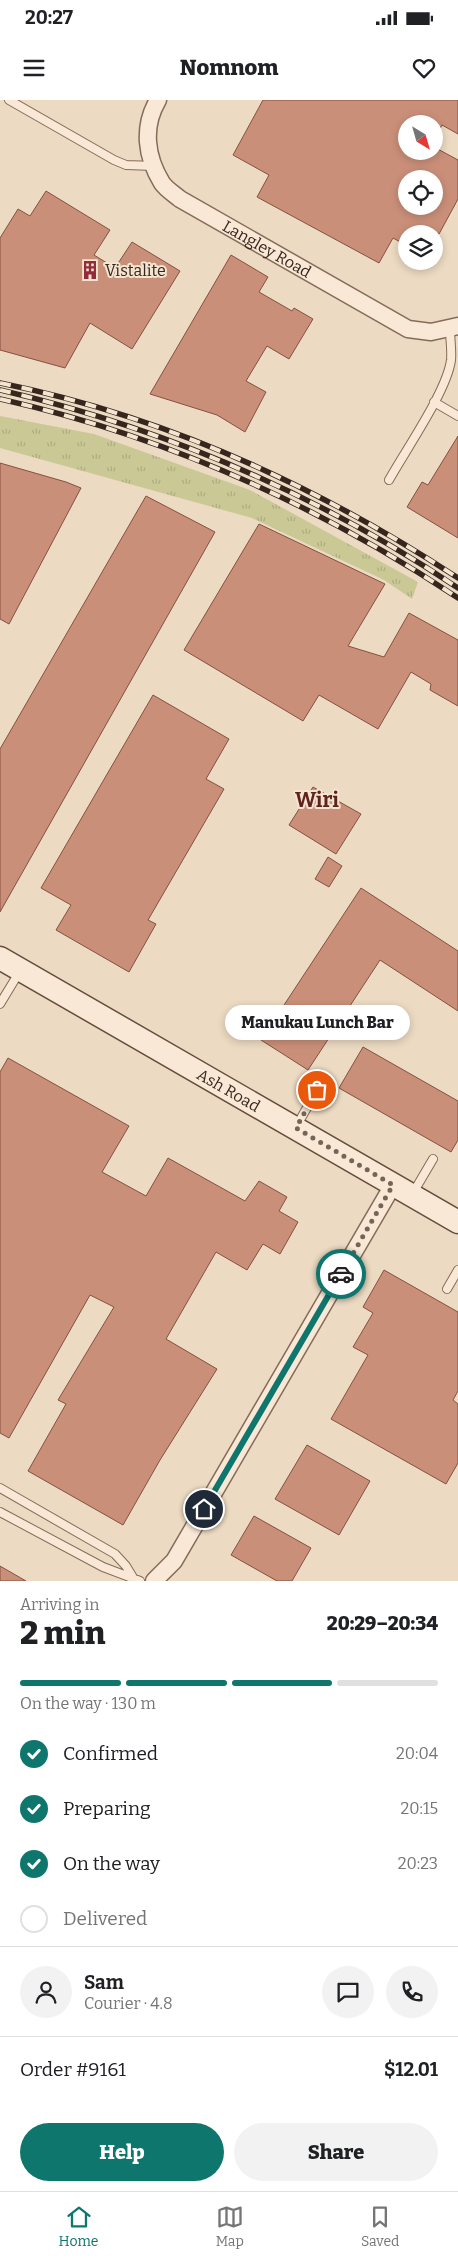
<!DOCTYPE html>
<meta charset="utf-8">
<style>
:root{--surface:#fff;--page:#f2f2f2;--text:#202124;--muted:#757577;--line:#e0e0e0;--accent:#0f766e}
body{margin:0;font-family:Bitter,serif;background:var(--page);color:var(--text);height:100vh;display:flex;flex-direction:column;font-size:19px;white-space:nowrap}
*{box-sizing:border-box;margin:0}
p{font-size:16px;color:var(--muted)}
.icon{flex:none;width:28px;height:28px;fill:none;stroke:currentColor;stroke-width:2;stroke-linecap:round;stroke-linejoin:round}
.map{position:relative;height:1481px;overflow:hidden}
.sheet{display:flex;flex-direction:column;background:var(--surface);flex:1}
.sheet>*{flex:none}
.needle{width:32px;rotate:143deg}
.buttons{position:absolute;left:398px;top:15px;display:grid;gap:10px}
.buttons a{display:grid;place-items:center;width:45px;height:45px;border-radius:50%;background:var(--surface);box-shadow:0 2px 8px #0003;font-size:25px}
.pin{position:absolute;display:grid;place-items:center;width:42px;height:42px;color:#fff;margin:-21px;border:2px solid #fff;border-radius:50%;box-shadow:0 1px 5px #0007}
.courier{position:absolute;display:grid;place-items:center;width:50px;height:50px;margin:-25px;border:4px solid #0f766e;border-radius:50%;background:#fff;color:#222;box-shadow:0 1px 6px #0007}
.bubble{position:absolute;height:35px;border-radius:18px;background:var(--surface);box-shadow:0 2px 8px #0003;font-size:16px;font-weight:800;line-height:35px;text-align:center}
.overview em{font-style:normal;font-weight:800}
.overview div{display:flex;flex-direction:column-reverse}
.overview{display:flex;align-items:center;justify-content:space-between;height:85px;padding:0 20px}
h1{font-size:32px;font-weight:800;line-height:38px}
.bar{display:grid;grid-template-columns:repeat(4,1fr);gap:8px 5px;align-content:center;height:60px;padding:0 20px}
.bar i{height:6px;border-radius:4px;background:var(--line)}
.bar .selected{background:var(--accent)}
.bar p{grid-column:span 4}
.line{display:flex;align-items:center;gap:12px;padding:0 20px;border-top:1px solid var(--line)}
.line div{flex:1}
.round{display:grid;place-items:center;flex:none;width:52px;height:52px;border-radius:26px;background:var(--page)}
ol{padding:0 20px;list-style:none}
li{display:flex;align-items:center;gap:15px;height:55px}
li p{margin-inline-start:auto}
li .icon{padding:5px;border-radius:50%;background:var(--accent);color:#fff;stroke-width:4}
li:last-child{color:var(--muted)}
li i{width:28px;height:28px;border:2px solid var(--line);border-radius:50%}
.button{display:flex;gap:10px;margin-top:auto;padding:10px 20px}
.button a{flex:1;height:58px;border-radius:30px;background:var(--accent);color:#fff;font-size:20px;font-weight:800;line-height:58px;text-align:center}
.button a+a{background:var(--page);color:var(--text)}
.status{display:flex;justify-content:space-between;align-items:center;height:35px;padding:0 25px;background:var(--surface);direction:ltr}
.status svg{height:14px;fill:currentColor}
header{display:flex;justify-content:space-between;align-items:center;height:65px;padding:0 20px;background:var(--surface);font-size:22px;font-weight:800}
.tab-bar{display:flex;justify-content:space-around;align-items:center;height:70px;border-top:1px solid var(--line);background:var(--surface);font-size:14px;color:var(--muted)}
.tab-bar a{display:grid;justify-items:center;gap:2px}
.tab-bar .selected{color:var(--accent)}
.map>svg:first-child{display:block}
</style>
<div class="status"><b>20:27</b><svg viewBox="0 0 49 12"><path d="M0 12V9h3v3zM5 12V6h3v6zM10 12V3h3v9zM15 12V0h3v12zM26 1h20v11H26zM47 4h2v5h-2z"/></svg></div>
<header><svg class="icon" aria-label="menu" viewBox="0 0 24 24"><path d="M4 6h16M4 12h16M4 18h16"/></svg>Nomnom<svg class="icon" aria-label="heart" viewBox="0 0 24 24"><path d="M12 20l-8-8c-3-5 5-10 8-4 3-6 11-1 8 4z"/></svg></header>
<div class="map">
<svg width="458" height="1481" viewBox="0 0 458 1481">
<defs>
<pattern id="grass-tufts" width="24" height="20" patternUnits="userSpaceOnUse" patternTransform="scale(1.25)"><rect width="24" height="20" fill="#cac996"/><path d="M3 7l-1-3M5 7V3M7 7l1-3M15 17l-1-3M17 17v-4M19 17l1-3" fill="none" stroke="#aeac81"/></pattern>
</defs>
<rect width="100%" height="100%" fill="#ecdac2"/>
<!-- grass -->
<path fill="url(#grass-tufts)" d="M0 316 94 334 250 390 418 482 412 499 384 480 252 418 0 348Z"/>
<!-- building -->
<path fill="#ca8f79" stroke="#845140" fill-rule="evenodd" d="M263 0H458V34L442 25 434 40V24H406V51H434V47L458 60V99L439 134H406V145L393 138 379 163 257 97 269 75 233 55ZM406 79H434V106H406Z
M46 91 110 130 94 155 115 168 132 142 180 171 132 249 90 223 65 268 0 250V138L18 109 30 116Z
M231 155 268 177 259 192 292 211 294 208 313 219 289 259 267 246 246 281 266 292 245 332 217 315 150 294Z
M458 336V438L407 407 422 382 428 385Z
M0 363 66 382 81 388 9 524 0 519Z
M146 396 215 432 0 812V649Z
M259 424 385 484 348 546 384 557 409 513 458 540V606L430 590 431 584 411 572 378 629 319 595 303 621 184 550Z
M153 595 229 639 206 679 224 689 148 820 156 824 129 872 56 830 71 805 41 788Z
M313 687 361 714 336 754 289 725Z
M328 757 342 766 329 787 315 779Z
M361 788 458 851V911L380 860 308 970 261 940Z
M363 947 458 1001V1040L451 1052 339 988Z
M8 958 129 1026 102 1072 146 1096 168 1058 245 1101 259 1081 287 1097 279 1111 298 1122 280 1154 263 1144 247 1170 216 1152 166 1239 217 1269 160 1360 123 1425 28 1371 66 1304 58 1300 114 1207 90 1195 9 1338 0 1333V972Z
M384 1170 458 1212V1291L453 1300 458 1304V1363L446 1384 331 1319 368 1255 353 1247 373 1213 363 1207Z
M307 1345 370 1381 339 1435 275 1399Z
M254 1416 311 1448 292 1481H277L231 1455Z
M0 1466 26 1481H0Z"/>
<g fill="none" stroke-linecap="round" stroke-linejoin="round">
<!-- service casing -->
<g stroke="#866b5a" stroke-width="10">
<path id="service" d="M9 0 114 60 126 65 154 66
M434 302 458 316
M389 380C405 351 447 291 451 260 452 250 450 239 450 229
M0 904 20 871
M296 1027 317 990
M413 1093 433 1059
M447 1189 458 1170
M0 1388 115 1454 126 1466 134 1479
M0 1412 103 1467 140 1481"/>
</g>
<!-- minor casing -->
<g stroke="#866b5a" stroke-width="19">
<g id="minor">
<path id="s1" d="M158 0C142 27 146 57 162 83 166 89 174 94 180 99L408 229 431 232 458 226"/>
<path d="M154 1481 174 1461 393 1085"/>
</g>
</g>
<!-- secondary casing -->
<g stroke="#674c3d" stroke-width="25">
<g id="secondary">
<path id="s2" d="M0 858 458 1122"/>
</g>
</g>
<!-- service -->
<use href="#service" stroke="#f8e8d5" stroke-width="8"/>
<!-- minor -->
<use href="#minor" stroke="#f8e8d5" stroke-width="16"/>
<!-- secondary -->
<use href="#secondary" stroke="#f8e8d5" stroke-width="22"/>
<!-- rail casing -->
<g stroke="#36261d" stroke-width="5.5">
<path id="rail" d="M0 283C164 316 319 387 458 478
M0 290C164 328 319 395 458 488
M0 299C165 336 318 405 458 498"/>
</g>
<!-- rail -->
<use href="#rail" stroke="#f4e5d1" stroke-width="4" stroke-dasharray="11" stroke-linecap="butt"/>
</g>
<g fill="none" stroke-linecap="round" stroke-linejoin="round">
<!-- done -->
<path stroke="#766557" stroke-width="5" stroke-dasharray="0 9" d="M317 990 296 1028 393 1085 341 1174"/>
<!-- route -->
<path stroke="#0f766e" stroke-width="6" d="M204 1409 341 1174"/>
</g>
<!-- icons -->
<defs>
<g id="building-bare" transform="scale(1.5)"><path d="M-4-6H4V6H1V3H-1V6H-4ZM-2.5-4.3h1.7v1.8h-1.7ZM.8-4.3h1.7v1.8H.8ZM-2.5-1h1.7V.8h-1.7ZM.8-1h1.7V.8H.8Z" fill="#932b3b" stroke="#f4e5d1" stroke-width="2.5" paint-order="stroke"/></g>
</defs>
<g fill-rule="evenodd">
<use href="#building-bare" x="90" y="170"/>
</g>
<g text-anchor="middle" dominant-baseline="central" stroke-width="4" stroke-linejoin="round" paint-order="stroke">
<!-- street labels -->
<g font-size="16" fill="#36261d" stroke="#f4e5d1">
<text stroke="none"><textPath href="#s1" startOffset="212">Langley Road</textPath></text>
<text stroke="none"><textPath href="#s2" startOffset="264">Ash Road</textPath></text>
</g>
<!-- poi labels -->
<g font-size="16" fill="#36261d" stroke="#f4e5d1" text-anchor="start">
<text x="105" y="170">Vistalite</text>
</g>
<!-- district labels -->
<g font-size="21" font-weight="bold" fill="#61221e" stroke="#f4e5d1">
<text x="317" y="700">Wiri</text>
</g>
</g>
</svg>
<div class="buttons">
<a><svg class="needle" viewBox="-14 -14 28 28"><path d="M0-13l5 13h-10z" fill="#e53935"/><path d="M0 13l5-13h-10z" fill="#757577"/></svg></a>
<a><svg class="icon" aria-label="locate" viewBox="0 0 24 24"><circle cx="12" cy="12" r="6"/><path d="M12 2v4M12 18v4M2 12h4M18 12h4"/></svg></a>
<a><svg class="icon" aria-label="layers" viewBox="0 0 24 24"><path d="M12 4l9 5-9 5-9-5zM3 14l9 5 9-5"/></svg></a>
</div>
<div class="pin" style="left:317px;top:990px;background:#ea580c"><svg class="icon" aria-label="bag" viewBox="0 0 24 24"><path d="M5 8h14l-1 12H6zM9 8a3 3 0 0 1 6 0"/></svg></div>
<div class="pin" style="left:204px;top:1409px;background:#1f2937"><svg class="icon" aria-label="home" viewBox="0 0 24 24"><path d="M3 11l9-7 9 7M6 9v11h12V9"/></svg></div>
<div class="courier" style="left:341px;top:1174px"><svg class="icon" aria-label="car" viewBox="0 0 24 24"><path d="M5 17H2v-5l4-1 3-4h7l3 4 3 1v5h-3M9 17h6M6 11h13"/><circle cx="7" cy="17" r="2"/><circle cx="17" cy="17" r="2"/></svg></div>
<div class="bubble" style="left:225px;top:905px;width:185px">Manukau Lunch Bar</div>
</div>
<section class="sheet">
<div class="overview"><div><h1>2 min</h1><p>Arriving in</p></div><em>20:29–20:34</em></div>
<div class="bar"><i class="selected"></i><i class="selected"></i><i class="selected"></i><i></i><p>On the way · 130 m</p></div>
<ol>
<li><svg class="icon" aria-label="check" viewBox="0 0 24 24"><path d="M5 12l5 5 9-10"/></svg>Confirmed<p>20:04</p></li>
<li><svg class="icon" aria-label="check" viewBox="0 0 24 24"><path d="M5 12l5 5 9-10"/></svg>Preparing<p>20:15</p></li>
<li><svg class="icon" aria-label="check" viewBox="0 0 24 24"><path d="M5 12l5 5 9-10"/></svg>On the way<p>20:23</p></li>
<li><i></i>Delivered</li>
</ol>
<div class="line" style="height:90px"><a class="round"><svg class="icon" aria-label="person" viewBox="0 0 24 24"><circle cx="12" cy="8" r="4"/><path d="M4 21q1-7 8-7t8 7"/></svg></a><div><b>Sam</b><p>Courier · 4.8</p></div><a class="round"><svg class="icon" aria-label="chat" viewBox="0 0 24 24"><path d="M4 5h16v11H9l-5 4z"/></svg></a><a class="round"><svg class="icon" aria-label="phone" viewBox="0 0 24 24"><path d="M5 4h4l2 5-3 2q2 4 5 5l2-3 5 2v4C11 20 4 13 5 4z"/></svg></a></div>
<div class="line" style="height:65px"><div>Order #9161</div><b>$12.01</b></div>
<div class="button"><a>Help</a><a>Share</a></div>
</section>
<nav class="tab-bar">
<a class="selected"><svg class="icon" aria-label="home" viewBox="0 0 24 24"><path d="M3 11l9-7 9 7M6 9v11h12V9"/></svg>Home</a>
<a><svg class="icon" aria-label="map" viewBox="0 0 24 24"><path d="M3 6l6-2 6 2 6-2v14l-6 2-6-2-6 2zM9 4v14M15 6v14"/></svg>Map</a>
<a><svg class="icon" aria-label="saved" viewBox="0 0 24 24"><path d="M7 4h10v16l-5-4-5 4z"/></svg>Saved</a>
</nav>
